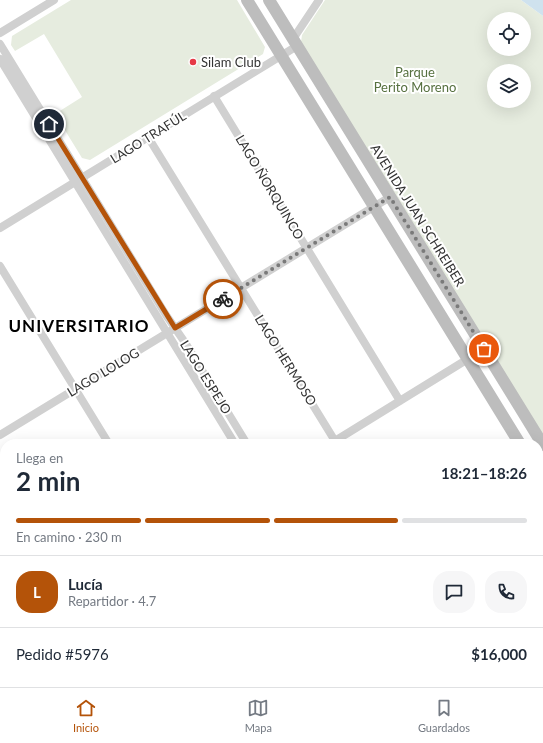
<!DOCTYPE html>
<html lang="es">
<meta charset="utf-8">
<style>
:root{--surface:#fff;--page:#f6f6f7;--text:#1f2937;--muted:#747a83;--line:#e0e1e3;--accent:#b45309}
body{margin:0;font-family:Lato,sans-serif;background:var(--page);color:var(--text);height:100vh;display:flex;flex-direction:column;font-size:15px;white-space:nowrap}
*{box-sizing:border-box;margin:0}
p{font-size:13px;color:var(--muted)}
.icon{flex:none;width:22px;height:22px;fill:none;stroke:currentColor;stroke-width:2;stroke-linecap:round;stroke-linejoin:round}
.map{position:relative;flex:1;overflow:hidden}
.sheet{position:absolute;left:0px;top:439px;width:543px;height:248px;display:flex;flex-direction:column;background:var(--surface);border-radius:16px 16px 0 0;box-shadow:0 4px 16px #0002}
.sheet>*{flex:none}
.fabs{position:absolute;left:487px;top:12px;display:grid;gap:8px}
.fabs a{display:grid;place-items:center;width:44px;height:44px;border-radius:50%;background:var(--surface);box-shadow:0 4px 16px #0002;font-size:20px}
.pin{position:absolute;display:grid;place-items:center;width:34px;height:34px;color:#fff;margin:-17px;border:2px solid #fff;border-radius:50%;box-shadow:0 1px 4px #0007}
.courier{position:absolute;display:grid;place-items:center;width:40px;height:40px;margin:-20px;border:3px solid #b45309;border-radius:50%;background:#fff;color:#222;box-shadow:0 1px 5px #0007}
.summary em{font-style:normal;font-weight:700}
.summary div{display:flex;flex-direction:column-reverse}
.summary{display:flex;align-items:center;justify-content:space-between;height:68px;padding:0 16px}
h1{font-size:26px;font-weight:700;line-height:30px}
.bar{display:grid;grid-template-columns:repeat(4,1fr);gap:6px 4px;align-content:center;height:48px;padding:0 16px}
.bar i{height:5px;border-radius:3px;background:var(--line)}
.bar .active{background:var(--accent)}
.bar p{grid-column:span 4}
.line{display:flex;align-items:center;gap:10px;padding:0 16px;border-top:1px solid var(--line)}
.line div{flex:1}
.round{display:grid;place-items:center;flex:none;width:42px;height:42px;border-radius:16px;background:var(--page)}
.menu{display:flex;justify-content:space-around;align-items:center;height:56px;border-top:1px solid var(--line);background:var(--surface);font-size:11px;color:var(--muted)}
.menu a{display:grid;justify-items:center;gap:2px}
.menu .active{color:var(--accent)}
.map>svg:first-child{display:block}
</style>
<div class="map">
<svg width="543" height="687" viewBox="0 0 543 687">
<rect width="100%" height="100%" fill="#fff"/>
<!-- green -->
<path fill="#e6ecdf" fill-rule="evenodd" d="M71 0H237L265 47 263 54 90 160 82 158 55 114 82 97 44 34 15 51 11 45 12 36Z
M325 0H521L543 16V437L301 42 302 35ZM494 19H524V49H494ZM494 71H524V101H494Z"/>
<!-- water -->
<path fill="#cfe2ee" d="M521 0H543V16Z"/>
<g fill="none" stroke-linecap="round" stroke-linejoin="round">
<!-- street -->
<path stroke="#d0d0d0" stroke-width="8" d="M0 33 54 0
M293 39 319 0
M0 44 166 315 186 344 247 444
M0 59 235 444
M214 96 400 401
M148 137 335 441
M0 228 297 46
M0 266 109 444
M0 435 390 197
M330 444 484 349
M0 478 5 486
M538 630 543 638
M0 652 5 644
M387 682 390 687
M528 687 536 682"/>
<!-- secondary -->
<path stroke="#bdbdbd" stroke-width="12" d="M247 0 520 444
M269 0 543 445
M538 473 543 481
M538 517 543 513
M538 537 543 534
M0 589 5 593
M0 611 5 615
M93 682 100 687
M123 682 130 687
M261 687 269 682
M293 687 301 682"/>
</g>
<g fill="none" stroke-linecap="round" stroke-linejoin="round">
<!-- done -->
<path stroke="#7a7a7a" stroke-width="4" stroke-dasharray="0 7.2" d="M223 299 390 197 484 349"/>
<!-- route -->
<path stroke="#b45309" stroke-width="5" d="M49 124 175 328 223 299"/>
</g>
<!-- markers -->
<circle fill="#e63946" stroke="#fff" stroke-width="1.5" cx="193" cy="62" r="4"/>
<g text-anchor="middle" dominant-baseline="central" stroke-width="4" stroke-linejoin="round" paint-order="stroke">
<!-- poi labels -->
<g font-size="13" fill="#333" stroke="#fff" text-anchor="start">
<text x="201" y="62">Silam Club</text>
</g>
<!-- park labels -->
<g font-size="13" fill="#56703f" stroke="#fff">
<text x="415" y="72">Parque<tspan x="415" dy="15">Perito Moreno</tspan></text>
</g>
<!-- street labels -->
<g font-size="13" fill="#333" stroke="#fff">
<text transform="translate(148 137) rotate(-32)">LAGO TRAFÚL</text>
<text transform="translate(270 187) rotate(59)">LAGO ÑORQUINCO</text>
<text transform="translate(418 215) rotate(58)">AVENIDA JUAN SCHREIBER</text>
<text transform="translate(286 360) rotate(58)">LAGO HERMOSO</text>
<text transform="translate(103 372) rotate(-31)">LAGO LOLOG</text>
<text transform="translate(206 377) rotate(58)">LAGO ESPEJO</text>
</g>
<!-- district labels -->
<g font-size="17" font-weight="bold" letter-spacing="1" fill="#000" stroke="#fff">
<text x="79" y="325">UNIVERSITARIO</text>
</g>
</g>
</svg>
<div class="fabs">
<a><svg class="icon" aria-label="locate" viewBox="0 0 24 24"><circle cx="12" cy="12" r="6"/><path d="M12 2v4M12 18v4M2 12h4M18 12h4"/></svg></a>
<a><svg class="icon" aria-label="layers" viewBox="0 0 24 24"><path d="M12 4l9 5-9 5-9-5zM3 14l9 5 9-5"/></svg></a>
</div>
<div class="pin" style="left:484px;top:349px;background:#ea580c"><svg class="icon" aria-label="bag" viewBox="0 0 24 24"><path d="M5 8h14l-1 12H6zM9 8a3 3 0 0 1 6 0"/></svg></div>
<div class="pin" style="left:49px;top:124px;background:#1f2937"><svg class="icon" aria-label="home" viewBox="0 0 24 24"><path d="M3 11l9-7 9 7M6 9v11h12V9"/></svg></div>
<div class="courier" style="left:223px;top:299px"><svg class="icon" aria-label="bike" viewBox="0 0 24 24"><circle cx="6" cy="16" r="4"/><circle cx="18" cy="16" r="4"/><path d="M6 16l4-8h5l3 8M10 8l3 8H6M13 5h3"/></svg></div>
<section class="sheet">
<div class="summary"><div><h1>2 min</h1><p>Llega en</p></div><em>18:21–18:26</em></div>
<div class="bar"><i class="active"></i><i class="active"></i><i class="active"></i><i></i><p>En camino · 230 m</p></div>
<div class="line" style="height:72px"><b class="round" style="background:var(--accent);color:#fff">L</b><div><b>Lucía</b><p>Repartidor · 4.7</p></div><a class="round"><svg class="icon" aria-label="chat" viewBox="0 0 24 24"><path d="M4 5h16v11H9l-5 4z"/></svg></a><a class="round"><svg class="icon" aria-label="phone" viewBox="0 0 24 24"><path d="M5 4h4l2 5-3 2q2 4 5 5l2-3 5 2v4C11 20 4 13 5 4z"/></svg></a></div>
<div class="line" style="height:52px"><div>Pedido #5976</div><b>$16,000</b></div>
</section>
</div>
<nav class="menu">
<a class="active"><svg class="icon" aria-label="home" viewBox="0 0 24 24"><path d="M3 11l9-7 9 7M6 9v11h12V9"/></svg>Inicio</a>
<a><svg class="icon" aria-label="map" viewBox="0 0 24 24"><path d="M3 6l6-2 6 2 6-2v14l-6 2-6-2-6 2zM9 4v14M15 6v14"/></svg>Mapa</a>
<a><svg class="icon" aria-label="saved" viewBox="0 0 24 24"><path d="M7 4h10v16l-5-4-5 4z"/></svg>Guardados</a>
</nav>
